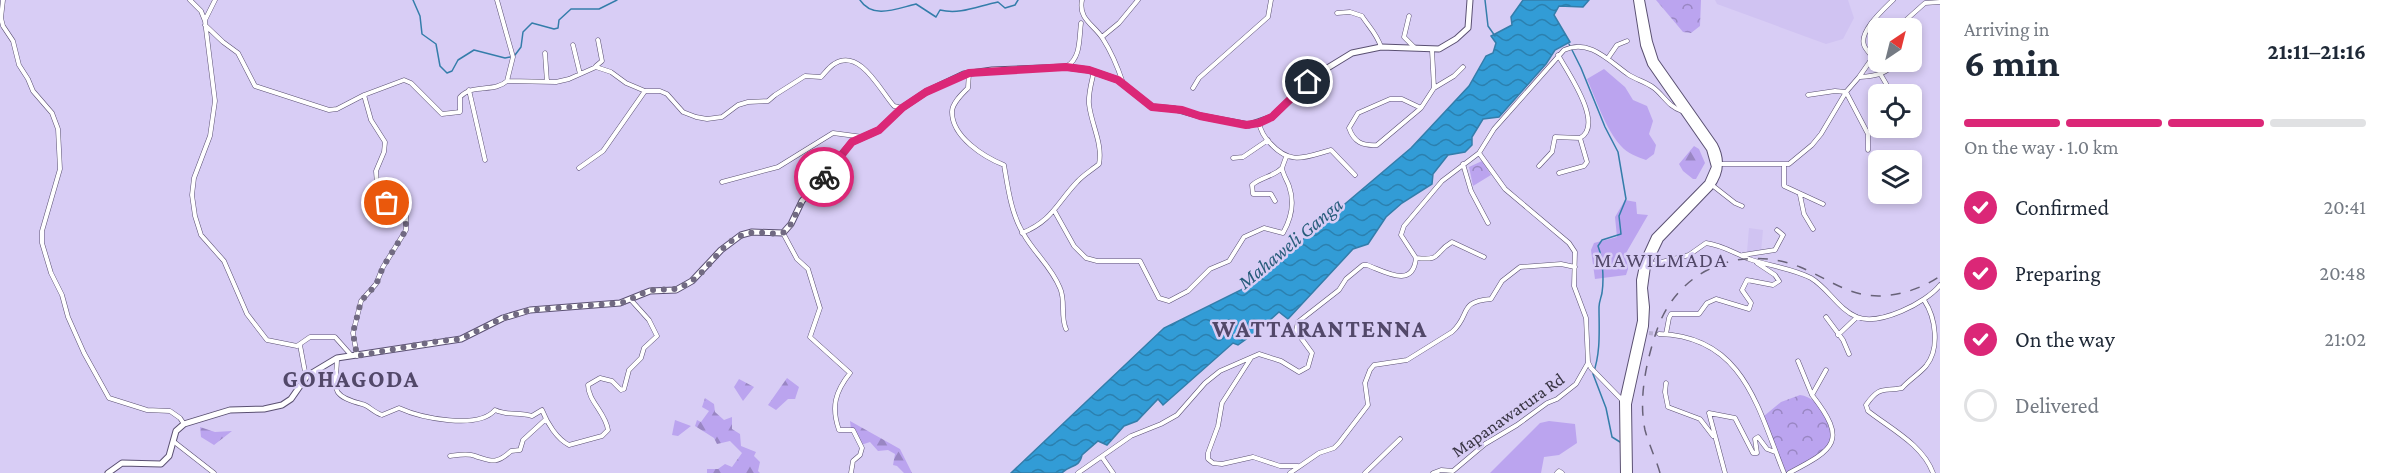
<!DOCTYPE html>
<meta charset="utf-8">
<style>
:root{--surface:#fff;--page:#f2f2f3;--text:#1f2937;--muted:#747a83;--line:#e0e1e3;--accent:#db2777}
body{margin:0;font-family:"Crimson Pro",serif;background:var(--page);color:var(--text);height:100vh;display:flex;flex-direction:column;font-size:22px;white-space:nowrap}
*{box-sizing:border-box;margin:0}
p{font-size:20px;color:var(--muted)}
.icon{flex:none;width:33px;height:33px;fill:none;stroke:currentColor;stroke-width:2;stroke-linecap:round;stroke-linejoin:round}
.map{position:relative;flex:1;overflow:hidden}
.details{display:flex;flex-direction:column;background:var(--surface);width:450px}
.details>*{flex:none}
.needle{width:39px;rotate:35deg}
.tools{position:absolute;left:1868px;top:18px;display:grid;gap:12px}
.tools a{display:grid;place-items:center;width:54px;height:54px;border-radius:9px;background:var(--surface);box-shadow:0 3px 9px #0003;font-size:30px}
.pin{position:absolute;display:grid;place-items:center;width:51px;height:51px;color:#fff;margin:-26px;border:3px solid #fff;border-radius:50%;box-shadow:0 2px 6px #0007}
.courier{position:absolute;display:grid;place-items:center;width:60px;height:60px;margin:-30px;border:4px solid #db2777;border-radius:50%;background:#fff;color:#222;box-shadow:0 2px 8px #0007}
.summary em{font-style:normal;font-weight:700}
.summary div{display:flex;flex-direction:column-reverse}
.summary{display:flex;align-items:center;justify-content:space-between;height:102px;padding:0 24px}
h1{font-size:39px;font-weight:700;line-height:45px}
.bar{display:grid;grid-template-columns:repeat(4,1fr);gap:9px 6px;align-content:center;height:72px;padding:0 24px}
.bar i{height:8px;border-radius:4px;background:var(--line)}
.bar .on{background:var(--accent)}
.bar p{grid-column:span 4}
ol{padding:0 24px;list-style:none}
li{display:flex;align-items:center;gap:18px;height:66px}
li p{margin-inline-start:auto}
li .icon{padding:6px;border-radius:50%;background:var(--accent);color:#fff;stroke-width:4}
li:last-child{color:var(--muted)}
li i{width:33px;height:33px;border:3px solid var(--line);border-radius:50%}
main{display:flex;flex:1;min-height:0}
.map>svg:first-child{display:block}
</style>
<main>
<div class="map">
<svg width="1940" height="473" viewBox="0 0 1940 473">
<defs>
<pattern id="forest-firs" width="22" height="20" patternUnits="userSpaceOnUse" patternTransform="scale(1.5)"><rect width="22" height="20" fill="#bba4ef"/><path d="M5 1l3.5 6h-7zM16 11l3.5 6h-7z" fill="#9986c3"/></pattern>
<pattern id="park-crowns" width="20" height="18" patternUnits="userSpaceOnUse" patternTransform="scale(1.5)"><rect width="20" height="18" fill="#bba4ef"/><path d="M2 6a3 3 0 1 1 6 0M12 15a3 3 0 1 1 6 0" fill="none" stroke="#9986c3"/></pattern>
<pattern id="water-waves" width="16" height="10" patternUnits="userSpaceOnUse" patternTransform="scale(1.5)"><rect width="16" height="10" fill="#329cd6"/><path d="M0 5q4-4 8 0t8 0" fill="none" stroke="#2b80af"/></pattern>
</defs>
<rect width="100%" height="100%" fill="#d8cdf5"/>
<!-- built -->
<path fill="#d0c3f2" d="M1715 0H1848L1854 18 1843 39 1826 44 1717 4Z
M1749 228 1763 230 1761 252H1747Z"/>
<!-- grass -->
<path fill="#bba4ef" d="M1604 69 1625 87 1633 100 1647 106 1653 121 1649 134 1656 145 1654 154 1646 160C1637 157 1627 153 1621 146 1606 130 1596 99 1587 79Z
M1625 200 1636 202 1637 214 1648 215 1626 253 1628 269 1626 275 1595 279 1591 250 1594 243 1617 237 1615 217Z
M1549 421 1575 424 1577 443 1559 455 1544 457 1541 473H1490L1540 423Z"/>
<!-- forest -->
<path fill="url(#forest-firs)" d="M1694 146 1699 149 1705 163 1696 179H1693L1683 171 1679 164Z
M787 378 799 387 795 399H788L776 410 768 405Z
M739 379 754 387 743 401 734 387Z
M705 398 714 404 715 412 724 420 732 417V429L740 434 741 446 756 452 754 456 760 462 758 471 760 473H707V469H718L725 464 732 467 742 453 730 441 717 444 714 438 695 426 697 420 701 422 709 411 702 407Z
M675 420 691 426 678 436 672 435Z
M850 421 900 449 912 473H904L897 466 893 465 895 454 888 450 878 451 870 442 861 445 855 429H851Z
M200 427 215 432 232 431 214 445 201 437Z"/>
<!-- park -->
<path fill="url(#park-crowns)" d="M1656 0H1701L1700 26 1691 33 1683 32Z
M1482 161 1491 175 1473 186 1469 167Z
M1800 395C1822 398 1830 424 1832 443L1821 454 1786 473 1764 416 1781 402Z"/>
<!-- water -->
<path fill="url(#water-waves)" stroke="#347daa" stroke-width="1.5" d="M1523 0H1589L1583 7 1559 6 1554 15 1570 42 1555 50 1546 64 1499 117 1483 119 1472 137V145L1465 152 1448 155 1433 174 1432 184 1402 203 1386 217 1368 244 1353 249 1288 319 1279 312 1259 330 1238 345 1233 343 1163 405 1158 399 1137 421 1124 426 1107 445 1098 441 1082 455C1079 469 1070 464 1062 473H1011L1164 328 1255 283 1287 253 1411 148 1469 86 1486 56 1493 53 1496 43 1491 36 1512 25 1511 17Z"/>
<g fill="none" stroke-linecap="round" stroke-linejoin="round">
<!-- stream -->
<path stroke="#347daa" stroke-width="1.5" d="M413 0 420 16 422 34 436 44 440 66 447 73 452 71 458 60 474 50 505 58 510 57
M860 0C873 20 898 8 916 4L936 17 940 10C960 15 978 6 998 2L1005 8 1015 5 1018 0
M1485 0 1488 26 1495 36
M1569 44 1581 68 1605 127 1618 152 1626 199 1619 216 1621 234 1602 240 1598 246C1603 259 1604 280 1602 293 1601 298 1599 302 1599 307 1599 329 1601 353 1593 374L1606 408 1612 437 1620 442
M515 55 521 47 523 32 532 23 554 29 558 28 559 20 571 9H599L617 0"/>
<!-- minor-tunnel -->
<path stroke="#b8afd2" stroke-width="4" stroke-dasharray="4 2" stroke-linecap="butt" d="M1649 333 1659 334"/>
<!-- minor casing -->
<g stroke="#5a5072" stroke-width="5">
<path id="minor" d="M3 0 1 18 3 26 13 41 19 65 28 79 33 91 52 113 58 129 60 169 42 231V243L51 273 62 295 68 317 84 353 109 398 147 410 170 411 180 418 184 424
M190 0 201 11 205 21 215 101 210 136 194 178 192 195 195 216 201 235 224 261 247 314 267 340 297 346 310 337H335L351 355
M497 0 513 57 507 81
M1082 0C1078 20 1095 25 1103 39 1112 53 1118 68 1123 83
M1337 13 1350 12 1362 16C1369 27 1377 34 1381 47
M1409 16 1404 37 1414 47
M205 20 215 0
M205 25 223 42 238 53 255 86 329 110 337 109 364 95 404 80 411 83 442 114 460 112V97C473 83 494 93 507 81L556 82 569 79 596 67 611 72 626 83 645 91H660L667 94 683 112 696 117 707 119 722 117 738 105 748 102 768 101 775 95 805 76 821 77C825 73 829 67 834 64 860 47 881 92 894 106L902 108
M1897 28 1925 3 1940 2
M1102 37 1119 23 1138 0
M573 45 580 74
M545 53 547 82
M1872 57C1870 53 1865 49 1864 45 1859 31 1884 9 1893 0
M1608 58 1617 45 1627 41
M596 66 602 61 598 40
M1067 66C1081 58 1079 38 1081 23
M969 73 968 88C962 94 952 103 952 112 952 137 984 157 1004 165 1008 188 1011 213 1023 233 1034 253 1051 266 1060 288 1066 301 1060 316 1066 329
M1881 75 1892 94
M1860 77C1876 76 1886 74 1897 62
M1193 88 1199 78 1268 17 1271 0
M1434 88 1454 76 1463 67
M469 90 485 160
M1903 94 1907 93
M1808 95 1835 91 1846 92 1868 134V150
M1421 108 1402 99H1390L1358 113 1349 128C1354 142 1362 146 1377 145L1421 108 1434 88 1432 50
M1259 123C1261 132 1264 137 1270 143 1291 166 1305 157 1331 150L1355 175
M1479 153 1505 189 1569 243 1575 252 1574 286 1586 318 1588 362 1591 368 1624 402
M1233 158 1243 157 1268 140
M1463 164 1471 191 1488 223
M1719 164H1789L1812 145 1821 134 1846 92 1859 77 1878 50
M1539 166 1552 152 1555 137 1580 138C1605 125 1567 71 1558 55
M1784 166V186L1823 204
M579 168 603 151 645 91
M1559 173 1584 166 1587 162 1580 138
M722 182 778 167 833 133 863 137
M1712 185 1735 203 1742 206
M1800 195 1804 214 1813 229
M1275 201 1271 194H1253L1252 185C1261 177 1273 177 1282 168
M1055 212 1074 246 1086 258 1097 261H1140L1159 298 1169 301 1188 291 1210 269 1229 261 1244 237 1264 228 1283 233C1291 219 1295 203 1289 186 1287 180 1283 175 1282 168L1286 157
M783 233 797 259 808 269 820 308 810 337 850 373C835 392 831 407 839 430H853L862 448 860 455 853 461 851 473
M1022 233C1052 221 1057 203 1077 182 1083 175 1092 170 1099 164 1103 143 1091 124 1089 104 1088 93 1092 81 1094 71
M1743 255 1775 250 1783 235 1777 230
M1416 258C1443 261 1433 253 1452 242L1484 257
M1646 266 1689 255 1706 243C1722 245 1734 253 1749 259 1769 266 1792 268 1811 278 1828 288 1839 310 1857 317 1879 326 1926 303 1940 285
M1924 300C1936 318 1940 349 1926 366 1919 374 1909 380 1902 388 1883 392 1880 385 1866 405L1868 411C1891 429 1923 445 1933 473
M1826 317 1843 340 1849 354
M1659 334C1744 336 1758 409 1784 473
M1666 334 1669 318 1671 314H1699L1707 303 1716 299 1749 309 1751 303 1742 290 1747 280 1773 285 1779 281 1775 275 1757 263
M1838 335 1857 317
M300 345 306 377
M357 356 353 333 361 301 376 284 383 267 406 230V213L387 203 377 184 376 171 384 152 385 142 371 120 364 95
M337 358C337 386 326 395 362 404 368 405 373 412 382 415L399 408C421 418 478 430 495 410 508 416 518 412 532 416L542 410C547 423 557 439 569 445L602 436 608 430C606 413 588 401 588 385L600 378 612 381 621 390 624 389 629 370 641 358 644 348 657 336 649 320 631 300
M1251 358 1222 403 1218 426 1208 453V459L1213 463 1222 464 1253 457 1280 466H1298
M1798 361 1812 395
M1666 383 1665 392 1668 407 1700 419 1713 436
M173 441 214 473
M450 456C458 455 468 453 475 456 491 461 496 465 511 451L520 450 523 440 546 419
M1102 457 1113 473
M1078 473 1131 436 1161 424 1177 415 1205 383 1220 371 1259 354 1281 361 1299 372 1308 367 1312 353 1296 331 1298 322 1339 290 1346 279 1363 265H1367C1386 272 1413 289 1416 258L1401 235 1404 226 1442 181 1479 153 1494 129 1564 50C1589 38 1609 61 1629 75 1637 80 1646 82 1654 88 1664 96 1669 107 1682 111
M1290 473 1319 453 1334 448 1339 443 1368 405 1365 383 1370 370 1374 365 1407 360 1452 332C1472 314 1457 302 1491 299L1502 281 1520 267 1561 264 1575 267
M1365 473 1400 439
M1433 473 1441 470 1453 471 1485 444 1517 425 1547 403 1557 399 1576 384 1588 363
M1557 473 1559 471 1562 473
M1725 473 1709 413 1735 418 1753 453H1757L1755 439 1758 437 1767 449 1775 452
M1789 473C1835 449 1848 441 1812 395L1826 370"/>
</g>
<!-- major casing -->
<g stroke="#5a5072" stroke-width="7">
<path id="major" d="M108 473 122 463 161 464 169 456 176 431 184 424 230 410 264 409 282 405 291 399 307 376 337 358 461 339 503 318 530 310 620 303 650 291 676 290 692 281 721 250 741 235 752 232 783 233 791 224 802 201 852 142 879 130 902 108 926 92 964 74 992 70 1066 67 1089 70 1118 80 1152 107 1175 109 1200 116 1249 125 1272 117 1316 75 1352 53 1381 47 1439 49 1456 39 1468 28 1470 0"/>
</g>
<!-- highway casing -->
<g stroke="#5a5072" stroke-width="8">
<path id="highway" d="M1624 473 1623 401 1641 321 1640 280 1644 261 1655 237 1708 183 1715 167 1710 149 1651 64 1644 45 1637 0
M1629 473 1628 404 1645 326 1646 307 1644 288 1647 266 1660 239 1710 187C1720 174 1722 160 1714 145L1655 61 1649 42 1641 0"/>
</g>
<!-- minor -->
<use href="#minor" stroke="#fff" stroke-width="4"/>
<!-- major -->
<use href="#major" stroke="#fff" stroke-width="5"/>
<!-- highway -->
<use href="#highway" stroke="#fff" stroke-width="6"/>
<!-- rail -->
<path stroke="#686278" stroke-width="1.5" stroke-dasharray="10 10" stroke-linecap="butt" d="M1660 473C1656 459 1649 445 1645 430 1638 397 1647 358 1658 327 1680 268 1742 244 1800 267 1822 276 1842 291 1866 295 1891 299 1920 290 1940 276"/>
</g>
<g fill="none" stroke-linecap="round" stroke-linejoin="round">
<!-- done -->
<path stroke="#716a82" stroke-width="6" stroke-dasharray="0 10.8" d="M387 203 406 213V230L383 267 376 285 361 301 353 333 357 356 433 342 461 339 503 318 530 310 620 303C630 301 637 295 646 292 664 285 669 296 690 282 712 268 722 238 750 233 761 231 772 235 783 233L791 224 802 201 824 177"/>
<!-- route -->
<path stroke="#db2777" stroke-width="8" d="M824 177 852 142 879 130 902 108 926 92 969 73 1066 67 1089 70 1118 80 1152 107 1182 110 1200 116 1246 125 1259 123 1272 117 1308 82"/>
</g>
<g text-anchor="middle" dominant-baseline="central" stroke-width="5" stroke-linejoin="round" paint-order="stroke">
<!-- street labels -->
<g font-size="18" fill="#393544" stroke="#d8cdf5">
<text transform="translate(1508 415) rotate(-35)">Mapanawatura Rd</text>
</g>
<!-- water labels -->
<g font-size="20" font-style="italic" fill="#275c7b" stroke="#d8cdf5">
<text transform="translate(1290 243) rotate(-40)">Mahaweli Ganga</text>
</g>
<!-- quarter labels -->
<g font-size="21" letter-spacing="1.5" fill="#524869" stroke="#d8cdf5">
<text x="1661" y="260">MAWILMADA</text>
</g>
<!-- district labels -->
<g font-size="24" font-weight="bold" letter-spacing="1.5" fill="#524869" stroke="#d8cdf5">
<text x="1320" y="328">WATTARANTENNA</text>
<text x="351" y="378">GOHAGODA</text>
</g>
</g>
</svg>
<div class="tools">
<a><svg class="needle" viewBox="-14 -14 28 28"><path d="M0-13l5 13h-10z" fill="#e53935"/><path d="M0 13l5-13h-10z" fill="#747a83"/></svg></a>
<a><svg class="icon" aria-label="locate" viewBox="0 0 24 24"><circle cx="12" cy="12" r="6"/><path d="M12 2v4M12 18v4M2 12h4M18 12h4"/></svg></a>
<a><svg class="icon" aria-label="layers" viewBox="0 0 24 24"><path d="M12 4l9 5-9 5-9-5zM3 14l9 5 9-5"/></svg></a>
</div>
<div class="pin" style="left:387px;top:203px;background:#ea580c"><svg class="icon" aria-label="bag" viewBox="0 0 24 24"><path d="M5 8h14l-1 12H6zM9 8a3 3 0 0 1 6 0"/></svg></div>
<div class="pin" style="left:1308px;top:82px;background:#1f2937"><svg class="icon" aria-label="home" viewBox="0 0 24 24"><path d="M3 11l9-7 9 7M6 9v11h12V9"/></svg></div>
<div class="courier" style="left:824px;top:177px"><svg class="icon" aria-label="bike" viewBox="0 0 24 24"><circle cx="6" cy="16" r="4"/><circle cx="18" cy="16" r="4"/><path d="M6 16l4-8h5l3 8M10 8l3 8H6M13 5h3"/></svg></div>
</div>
<section class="details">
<div class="summary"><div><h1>6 min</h1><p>Arriving in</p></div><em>21:11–21:16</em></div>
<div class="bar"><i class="on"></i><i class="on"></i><i class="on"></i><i></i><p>On the way · 1.0 km</p></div>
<ol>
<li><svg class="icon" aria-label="check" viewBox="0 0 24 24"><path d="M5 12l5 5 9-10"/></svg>Confirmed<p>20:41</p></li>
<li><svg class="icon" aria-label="check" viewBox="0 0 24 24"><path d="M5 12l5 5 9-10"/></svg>Preparing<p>20:48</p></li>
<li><svg class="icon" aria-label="check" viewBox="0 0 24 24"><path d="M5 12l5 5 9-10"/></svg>On the way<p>21:02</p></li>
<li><i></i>Delivered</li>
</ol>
</section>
</main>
